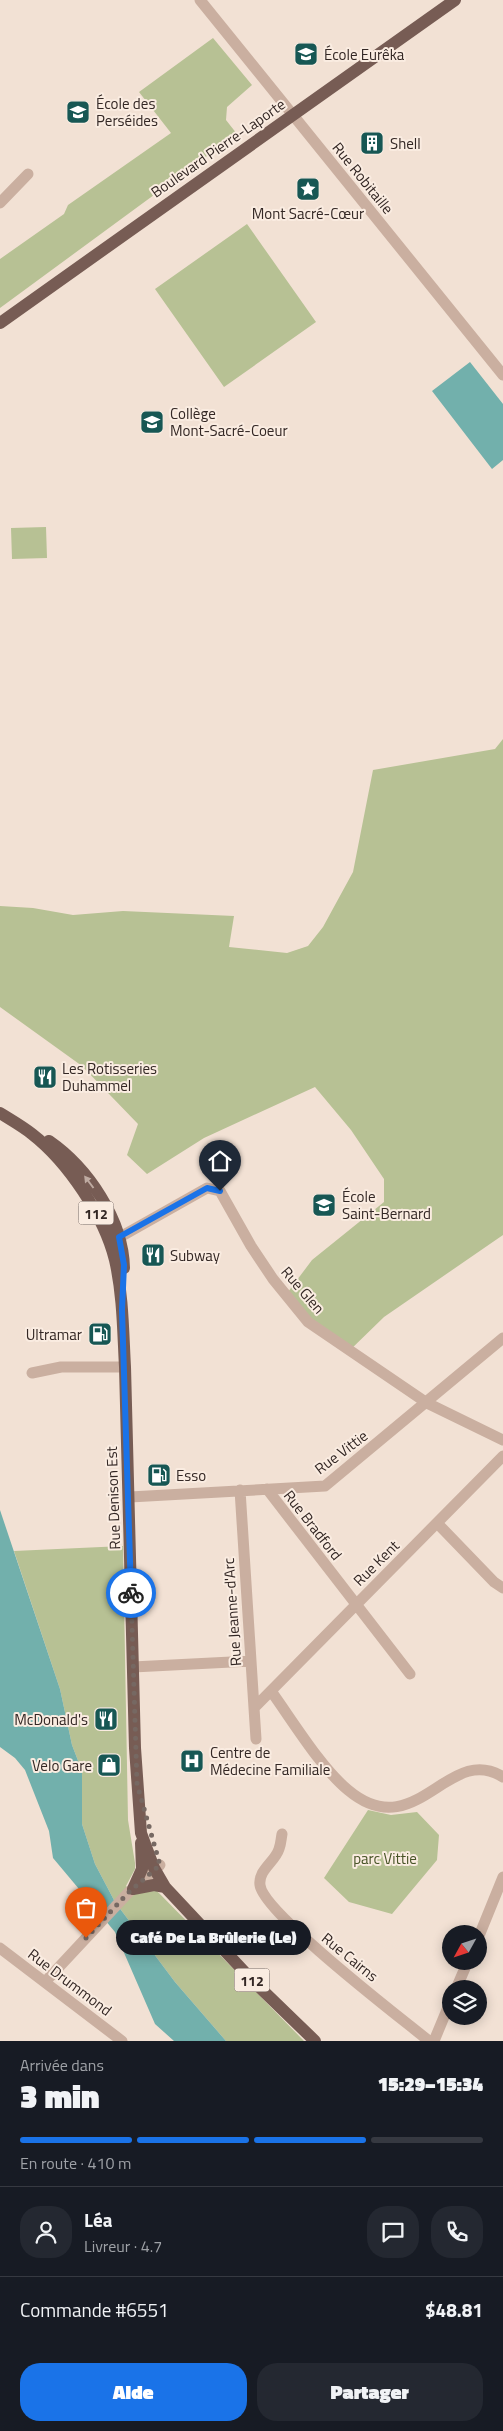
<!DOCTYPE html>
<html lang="fr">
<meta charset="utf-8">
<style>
:root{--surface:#171b24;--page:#242831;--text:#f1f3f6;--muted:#9ea1a6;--line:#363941;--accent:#1a73e8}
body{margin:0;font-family:"Titillium Web",sans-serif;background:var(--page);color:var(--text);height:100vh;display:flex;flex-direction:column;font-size:19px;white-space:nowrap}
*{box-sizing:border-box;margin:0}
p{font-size:16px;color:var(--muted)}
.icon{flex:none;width:28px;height:28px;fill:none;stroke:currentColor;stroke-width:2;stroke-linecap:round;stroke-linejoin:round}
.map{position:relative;height:2041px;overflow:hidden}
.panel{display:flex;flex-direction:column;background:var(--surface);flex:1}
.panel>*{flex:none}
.needle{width:32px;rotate:230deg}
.controls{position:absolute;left:442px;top:1925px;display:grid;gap:10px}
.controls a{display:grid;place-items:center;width:45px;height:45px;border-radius:50%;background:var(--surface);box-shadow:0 2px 12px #0003;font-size:25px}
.pin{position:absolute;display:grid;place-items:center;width:42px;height:42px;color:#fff;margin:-51px -21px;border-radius:50% 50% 50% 0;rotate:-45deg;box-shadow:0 0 5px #0007}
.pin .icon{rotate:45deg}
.courier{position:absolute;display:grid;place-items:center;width:50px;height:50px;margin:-25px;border:4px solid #1a73e8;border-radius:50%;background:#fff;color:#222;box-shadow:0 1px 6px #0007}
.bubble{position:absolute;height:35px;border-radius:18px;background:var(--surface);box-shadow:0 2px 12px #0003;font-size:16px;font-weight:800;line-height:35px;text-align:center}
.head em{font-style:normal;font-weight:800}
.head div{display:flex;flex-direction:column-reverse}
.head{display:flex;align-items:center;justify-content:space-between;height:85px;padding:0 20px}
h1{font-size:32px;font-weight:800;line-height:38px}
.bar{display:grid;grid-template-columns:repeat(4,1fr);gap:8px 5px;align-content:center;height:60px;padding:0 20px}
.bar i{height:6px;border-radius:4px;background:var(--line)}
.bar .current{background:var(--accent)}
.bar p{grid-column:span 4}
.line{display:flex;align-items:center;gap:12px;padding:0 20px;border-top:1px solid var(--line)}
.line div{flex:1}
.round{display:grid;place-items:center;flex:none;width:52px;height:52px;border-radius:20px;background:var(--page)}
.action{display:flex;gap:10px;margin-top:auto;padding:10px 20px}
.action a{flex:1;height:58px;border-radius:20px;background:var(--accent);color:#fff;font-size:20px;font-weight:800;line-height:58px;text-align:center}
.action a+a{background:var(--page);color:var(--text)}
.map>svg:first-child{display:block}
</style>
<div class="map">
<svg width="503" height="2041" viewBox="0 0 503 2041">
<rect width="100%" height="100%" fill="#f2e1d4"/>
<!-- green -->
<path fill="#b7c194" d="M213 38 252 85 227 107 226 120 237 134 0 308V259L64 214 68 205 171 133 139 92Z
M247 224 316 322 224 387 155 289Z
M46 527 47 558 12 559 11 528Z
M503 739V1235L384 1317 347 1353 285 1296 312 1260 384 1202V1179L351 1130 315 1087 204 1138 147 1174 127 1155 138 1124 82 1066 0 1007V906L33 908 73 915 123 911 234 916 229 947 287 953 308 946 323 927 353 872 373 770 495 749Z
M123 1546 128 1820 135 1863V1869L126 1886 132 1892 157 1891 304 2041H226L175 1982 115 1902 95 1864 82 1824V1771L72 1745 60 1689 14 1551Z
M368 1810 391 1815 417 1812 439 1835 437 1860 392 1914 349 1902 324 1878Z"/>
<!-- water -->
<path fill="#72b0ac" d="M470 362 503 404V460L492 469 432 391Z
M0 1510 60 1689 72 1745 82 1771V1824L95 1864 115 1902 175 1982 226 2041H174L155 2024 115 1932 53 1858 49 1831 25 1770 15 1758 0 1747Z"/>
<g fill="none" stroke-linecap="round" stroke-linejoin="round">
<!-- minor -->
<path stroke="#caafa0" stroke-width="11" d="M200 0 503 375
M0 203 28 174
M113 1241 207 1188 220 1191 251 1246 273 1279 308 1322 427 1403 503 1440
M32 1373 61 1367H125
M267 1489 410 1674
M240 1490 256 1739
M130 1497 325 1486 503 1338
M437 1523 494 1582 503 1588
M133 1667 251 1661
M271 1691C292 1720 321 1768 348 1790 416 1847 448 1742 503 1777
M254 1708 503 1456
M282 1834C281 1839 281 1844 279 1849 275 1862 258 1870 260 1885 263 1913 401 2018 429 2041
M479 1936 503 1877
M0 1948 122 2041
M45 1982 128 1893 160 1865
M456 1989 468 1961
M434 2041 451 2000"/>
<!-- major -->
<path stroke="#775c54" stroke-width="12" d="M0 323 455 0
M0 1113C11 1120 22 1126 32 1134 68 1162 104 1216 115 1260 123 1295 123 1331 125 1367L135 1748 141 1833 154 1868 165 1887 253 1981 315 2041
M49 1141C88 1168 123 1220 124 1268
M133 1889 142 1869 141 1843
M133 1889 154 1885 165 1887"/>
</g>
<!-- one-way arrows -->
<defs><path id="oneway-solid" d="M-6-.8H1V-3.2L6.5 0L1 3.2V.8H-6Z" transform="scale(1.25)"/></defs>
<use fill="#bfaba2" href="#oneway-solid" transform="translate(89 1182) rotate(-127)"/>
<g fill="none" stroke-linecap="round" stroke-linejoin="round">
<!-- done -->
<path stroke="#766862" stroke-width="5" stroke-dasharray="0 9" d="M86 1938 128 1893 160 1865 137 1784 131 1593"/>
<!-- route -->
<path stroke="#1a73e8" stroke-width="6" d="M131 1593 122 1310 124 1265 119 1237 207 1188 220 1191"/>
</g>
<!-- icons -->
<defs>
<g id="school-square" transform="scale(1.25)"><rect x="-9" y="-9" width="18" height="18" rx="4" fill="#175754" stroke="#faece1"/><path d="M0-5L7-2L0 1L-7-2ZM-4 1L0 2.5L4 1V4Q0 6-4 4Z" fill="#fff"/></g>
<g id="building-square" transform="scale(1.25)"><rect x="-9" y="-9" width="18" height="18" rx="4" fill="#175754" stroke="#faece1"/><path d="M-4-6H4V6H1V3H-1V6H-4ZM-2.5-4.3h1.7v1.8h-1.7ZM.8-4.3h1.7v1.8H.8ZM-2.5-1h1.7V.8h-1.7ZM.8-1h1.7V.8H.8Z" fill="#fff"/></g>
<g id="sight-square" transform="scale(1.25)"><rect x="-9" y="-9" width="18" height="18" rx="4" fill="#175754" stroke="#faece1"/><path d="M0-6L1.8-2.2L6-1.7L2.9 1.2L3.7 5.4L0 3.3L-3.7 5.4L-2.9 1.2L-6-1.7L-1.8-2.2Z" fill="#fff"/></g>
<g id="restaurant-square" transform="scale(1.25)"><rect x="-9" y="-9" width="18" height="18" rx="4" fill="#175754" stroke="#faece1"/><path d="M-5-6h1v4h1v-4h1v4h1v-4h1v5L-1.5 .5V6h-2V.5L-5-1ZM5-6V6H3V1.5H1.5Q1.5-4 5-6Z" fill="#fff"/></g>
<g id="fuel-square" transform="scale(1.25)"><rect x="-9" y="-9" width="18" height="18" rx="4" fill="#175754" stroke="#faece1"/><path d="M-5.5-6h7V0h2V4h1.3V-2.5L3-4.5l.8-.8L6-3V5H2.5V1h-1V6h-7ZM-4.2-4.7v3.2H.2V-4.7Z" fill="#fff"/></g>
<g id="hospital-square" transform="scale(1.25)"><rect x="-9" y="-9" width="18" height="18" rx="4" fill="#175754" stroke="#faece1"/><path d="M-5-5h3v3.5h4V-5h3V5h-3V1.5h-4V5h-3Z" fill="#fff"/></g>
<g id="shop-square" transform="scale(1.25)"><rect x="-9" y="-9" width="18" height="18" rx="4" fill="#175754" stroke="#faece1"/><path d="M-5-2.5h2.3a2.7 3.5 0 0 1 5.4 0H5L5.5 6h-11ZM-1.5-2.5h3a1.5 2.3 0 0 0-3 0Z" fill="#fff"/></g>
</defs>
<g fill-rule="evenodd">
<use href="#school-square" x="306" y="54"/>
<use href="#school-square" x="78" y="112"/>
<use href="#building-square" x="372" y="143"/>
<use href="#sight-square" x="308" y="189"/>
<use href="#school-square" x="152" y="422"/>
<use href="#restaurant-square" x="45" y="1077"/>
<use href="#school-square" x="324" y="1205"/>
<use href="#restaurant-square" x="153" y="1255"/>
<use href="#fuel-square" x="100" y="1334"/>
<use href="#fuel-square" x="159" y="1475"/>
<use href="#restaurant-square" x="106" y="1719"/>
<use href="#hospital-square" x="192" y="1761"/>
<use href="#shop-square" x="109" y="1765"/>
</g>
<g text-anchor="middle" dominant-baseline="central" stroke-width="4" stroke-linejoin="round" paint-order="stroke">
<!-- shield labels -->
<g fill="#faece1" stroke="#6f625d" stroke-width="1">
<rect x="78.5" y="1201.5" width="35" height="23" rx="4"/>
<rect x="234.5" y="1968.5" width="35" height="23" rx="4"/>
</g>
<g font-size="14" font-weight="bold" fill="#332724">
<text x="96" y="1213">112</text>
<text x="252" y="1980">112</text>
</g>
<!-- poi labels -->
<g font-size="15" fill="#332724" stroke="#faece1" text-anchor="start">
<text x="324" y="54">École Eurêka</text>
<text x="96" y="103">École des<tspan x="96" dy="17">Perséides</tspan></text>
<text x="390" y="143">Shell</text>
<text x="308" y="213" text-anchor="middle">Mont Sacré-Cœur</text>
<text x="170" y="413">Collège<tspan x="170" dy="17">Mont-Sacré-Coeur</tspan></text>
<text x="62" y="1068">Les Rotisseries<tspan x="62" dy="17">Duhammel</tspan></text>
<text x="342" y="1196">École<tspan x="342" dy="17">Saint-Bernard</tspan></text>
<text x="170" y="1255">Subway</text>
<text x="82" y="1334" text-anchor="end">Ultramar</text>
<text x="176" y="1475">Esso</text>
<text x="88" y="1719" text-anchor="end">McDonald's</text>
<text x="210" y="1752">Centre de<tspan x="210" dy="17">Médecine Familiale</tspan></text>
<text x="92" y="1765" text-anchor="end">Velo Gare</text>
</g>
<!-- street labels -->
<g font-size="15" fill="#332724" stroke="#faece1">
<text transform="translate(218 148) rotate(-35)">Boulevard Pierre-Laporte</text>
<text transform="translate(363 178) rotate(51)">Rue Robitaille</text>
<text transform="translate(303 1290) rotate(49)">Rue Glen</text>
<text transform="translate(341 1452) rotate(-37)">Rue Vittie</text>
<text transform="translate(113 1498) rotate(-92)">Rue Denison Est</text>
<text transform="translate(313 1525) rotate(52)">Rue Bradford</text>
<text transform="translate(376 1563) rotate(-45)">Rue Kent</text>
<text transform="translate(232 1612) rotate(-94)">Rue Jeanne-d'Arc</text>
<text transform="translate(350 1957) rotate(39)">Rue Cairns</text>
<text transform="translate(70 1982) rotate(37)">Rue Drummond</text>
</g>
<!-- park labels -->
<g font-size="15" fill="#475326" stroke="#faece1">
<text x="385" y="1858">parc Vittie</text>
</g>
</g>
</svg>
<div class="controls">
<a><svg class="needle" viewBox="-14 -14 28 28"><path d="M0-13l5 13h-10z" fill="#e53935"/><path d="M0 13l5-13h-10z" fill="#9ea1a6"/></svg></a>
<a><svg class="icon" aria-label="layers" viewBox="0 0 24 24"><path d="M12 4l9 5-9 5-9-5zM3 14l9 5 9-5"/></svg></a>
</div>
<div class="pin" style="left:86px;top:1938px;background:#ea580c"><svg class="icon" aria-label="bag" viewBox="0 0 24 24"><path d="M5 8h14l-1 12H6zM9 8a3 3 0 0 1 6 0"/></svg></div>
<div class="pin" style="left:220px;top:1191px;background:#1f2937"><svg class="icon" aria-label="home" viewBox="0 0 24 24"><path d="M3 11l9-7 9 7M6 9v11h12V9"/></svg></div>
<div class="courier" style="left:131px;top:1593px"><svg class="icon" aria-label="bike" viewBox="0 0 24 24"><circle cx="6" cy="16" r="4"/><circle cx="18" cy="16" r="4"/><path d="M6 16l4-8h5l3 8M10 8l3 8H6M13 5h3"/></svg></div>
<div class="bubble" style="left:116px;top:1920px;width:195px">Café De La Brûlerie (Le)</div>
</div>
<section class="panel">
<div class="head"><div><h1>3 min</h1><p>Arrivée dans</p></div><em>15:29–15:34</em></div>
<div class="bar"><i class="current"></i><i class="current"></i><i class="current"></i><i></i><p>En route · 410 m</p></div>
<div class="line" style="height:90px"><a class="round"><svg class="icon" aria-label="person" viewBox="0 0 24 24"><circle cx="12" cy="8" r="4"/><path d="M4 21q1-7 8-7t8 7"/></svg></a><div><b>Léa</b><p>Livreur · 4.7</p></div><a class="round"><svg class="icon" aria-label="chat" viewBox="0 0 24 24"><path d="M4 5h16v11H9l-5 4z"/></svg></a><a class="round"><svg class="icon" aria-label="phone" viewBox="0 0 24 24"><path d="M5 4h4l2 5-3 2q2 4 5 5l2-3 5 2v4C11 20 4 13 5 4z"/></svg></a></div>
<div class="line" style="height:65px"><div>Commande #6551</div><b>$48.81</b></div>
<div class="action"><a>Aide</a><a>Partager</a></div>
</section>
